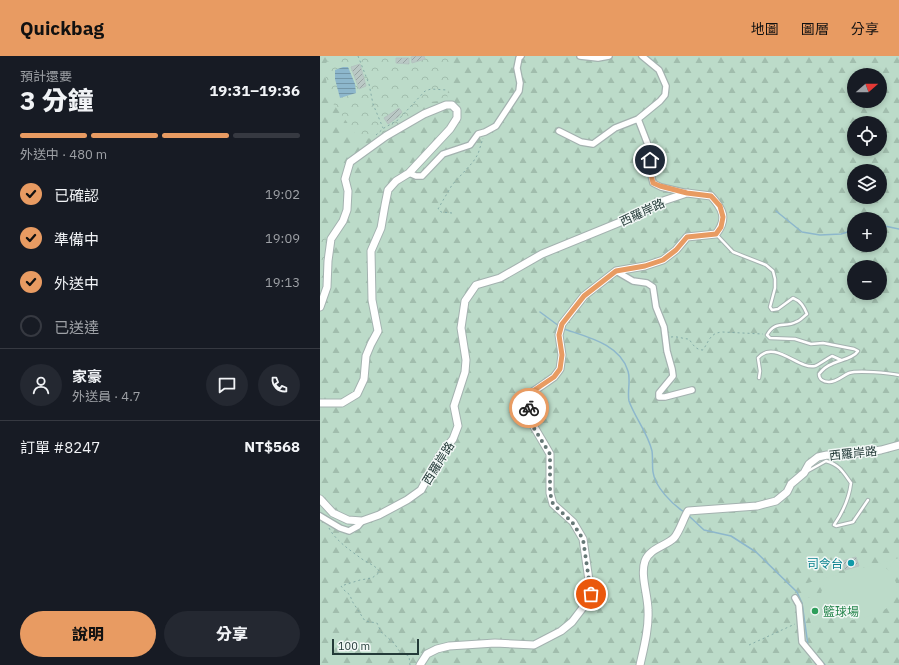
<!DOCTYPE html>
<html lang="zh-TW">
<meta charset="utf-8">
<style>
:root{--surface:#171b24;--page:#242831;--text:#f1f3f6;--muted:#9ea1a6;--line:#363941;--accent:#e89b62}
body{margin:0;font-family:"IBM Plex Sans","Noto Sans TC",sans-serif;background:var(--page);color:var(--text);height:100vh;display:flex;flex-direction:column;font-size:15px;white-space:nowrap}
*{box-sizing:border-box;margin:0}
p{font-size:13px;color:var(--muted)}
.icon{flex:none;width:22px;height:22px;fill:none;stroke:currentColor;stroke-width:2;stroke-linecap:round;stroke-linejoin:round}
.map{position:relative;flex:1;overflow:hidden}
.side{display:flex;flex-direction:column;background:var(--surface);width:320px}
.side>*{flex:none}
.needle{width:26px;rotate:70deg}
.fabs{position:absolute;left:527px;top:12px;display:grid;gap:8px}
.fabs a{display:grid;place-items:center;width:40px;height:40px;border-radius:50%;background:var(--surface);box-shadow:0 2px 6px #0003;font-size:20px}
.scale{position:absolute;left:12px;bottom:10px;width:87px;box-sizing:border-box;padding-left:4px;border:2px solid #233a38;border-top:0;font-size:11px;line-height:14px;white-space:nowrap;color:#233a38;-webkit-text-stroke:3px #f2f8f6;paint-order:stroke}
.pin{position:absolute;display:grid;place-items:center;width:34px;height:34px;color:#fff;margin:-17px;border:2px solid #fff;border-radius:50%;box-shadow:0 1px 4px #0007}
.courier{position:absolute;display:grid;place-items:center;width:40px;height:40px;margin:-20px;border:3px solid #e89b62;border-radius:50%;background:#fff;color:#222;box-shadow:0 1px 5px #0007}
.headline em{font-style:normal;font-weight:800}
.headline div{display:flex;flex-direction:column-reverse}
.headline{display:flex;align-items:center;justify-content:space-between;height:68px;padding:0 20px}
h1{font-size:26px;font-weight:800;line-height:30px}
.bar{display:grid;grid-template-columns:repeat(4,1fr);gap:6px 4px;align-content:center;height:48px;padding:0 20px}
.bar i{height:5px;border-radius:3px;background:var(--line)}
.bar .on{background:var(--accent)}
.bar p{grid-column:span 4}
.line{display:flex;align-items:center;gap:10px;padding:0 20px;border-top:1px solid var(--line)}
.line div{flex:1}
.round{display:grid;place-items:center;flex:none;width:42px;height:42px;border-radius:21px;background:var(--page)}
ol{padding:0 20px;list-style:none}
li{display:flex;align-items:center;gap:12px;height:44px}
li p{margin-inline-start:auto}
li .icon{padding:4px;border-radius:50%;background:var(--accent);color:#111;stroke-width:4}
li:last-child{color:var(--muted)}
li i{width:22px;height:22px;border:2px solid var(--line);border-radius:50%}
.action{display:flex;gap:8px;margin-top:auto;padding:8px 20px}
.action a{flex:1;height:46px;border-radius:24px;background:var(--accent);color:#111;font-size:16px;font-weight:800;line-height:46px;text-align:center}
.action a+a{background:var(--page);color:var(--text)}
header{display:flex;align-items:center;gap:24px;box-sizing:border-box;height:56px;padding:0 20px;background:var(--accent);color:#111}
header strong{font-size:19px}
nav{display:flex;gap:22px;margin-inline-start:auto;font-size:14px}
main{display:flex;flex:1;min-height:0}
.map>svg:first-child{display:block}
</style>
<header>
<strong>Quickbag</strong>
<nav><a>地圖</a><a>圖層</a><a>分享</a></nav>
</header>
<main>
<section class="side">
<div class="headline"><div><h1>3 分鐘</h1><p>預計還要</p></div><em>19:31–19:36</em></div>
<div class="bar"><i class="on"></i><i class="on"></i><i class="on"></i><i></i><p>外送中 · 480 m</p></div>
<ol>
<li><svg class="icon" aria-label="check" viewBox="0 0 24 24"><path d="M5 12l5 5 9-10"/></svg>已確認<p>19:02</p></li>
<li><svg class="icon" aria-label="check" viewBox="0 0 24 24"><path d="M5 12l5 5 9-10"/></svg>準備中<p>19:09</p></li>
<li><svg class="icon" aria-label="check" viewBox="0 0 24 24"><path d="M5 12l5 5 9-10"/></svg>外送中<p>19:13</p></li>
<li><i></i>已送達</li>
</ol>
<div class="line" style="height:72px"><a class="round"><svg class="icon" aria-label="person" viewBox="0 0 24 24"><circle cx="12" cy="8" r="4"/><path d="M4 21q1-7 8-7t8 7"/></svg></a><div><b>家豪</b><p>外送員 · 4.7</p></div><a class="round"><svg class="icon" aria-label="chat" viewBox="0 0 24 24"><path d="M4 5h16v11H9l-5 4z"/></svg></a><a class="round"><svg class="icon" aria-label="phone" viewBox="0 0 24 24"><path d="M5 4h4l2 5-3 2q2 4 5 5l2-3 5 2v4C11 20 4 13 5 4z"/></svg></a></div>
<div class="line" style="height:52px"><div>訂單 #8247</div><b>NT$568</b></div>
<div class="action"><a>說明</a><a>分享</a></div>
</section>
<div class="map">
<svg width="579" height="609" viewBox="0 0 579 609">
<defs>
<pattern id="forest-firs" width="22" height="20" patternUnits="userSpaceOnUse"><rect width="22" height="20" fill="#bcdbc9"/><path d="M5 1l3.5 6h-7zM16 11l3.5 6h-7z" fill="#a1bdad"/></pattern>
<pattern id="park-crowns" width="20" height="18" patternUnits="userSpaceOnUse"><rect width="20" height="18" fill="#bcdbc9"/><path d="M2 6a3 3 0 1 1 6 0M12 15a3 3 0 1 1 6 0" fill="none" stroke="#a1bdad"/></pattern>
<pattern id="water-rules" width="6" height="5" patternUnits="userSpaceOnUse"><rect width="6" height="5" fill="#8db7cc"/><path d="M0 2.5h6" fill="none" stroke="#7396a7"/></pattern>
<pattern id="building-hatch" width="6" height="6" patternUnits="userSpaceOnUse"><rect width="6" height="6" fill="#bac8c5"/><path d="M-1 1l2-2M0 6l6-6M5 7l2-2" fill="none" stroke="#97a3a1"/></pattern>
</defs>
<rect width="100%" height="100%" fill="#e1ebe8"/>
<!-- forest -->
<path fill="url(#forest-firs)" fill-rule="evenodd" d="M0 0H579V609H0ZM534 19H560V45H534ZM534 67H560V93H534ZM534 115H560V141H534ZM534 163H560V189H534ZM534 211H560V237H534Z"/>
<!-- park -->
<path fill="url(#park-crowns)" d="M11 0H127L131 8 127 44 110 46 75 72 54 83 38 81 9 42 4 10Z
M0 180 6 182 3 233 0 239Z"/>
<!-- pitch -->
<path fill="#bcdbc9" d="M579 502V509L566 512C572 517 577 525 577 533 578 558 542 561 524 566 505 564 495 546 504 529L486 534 484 528Z
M497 539 506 567 492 571 484 543Z"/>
<!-- water -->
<path fill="url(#water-rules)" d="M23 11H28L35 28 36 37 20 42 15 23V14Z"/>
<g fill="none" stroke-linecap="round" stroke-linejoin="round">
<!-- stream -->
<path stroke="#8db7cc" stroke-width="1.5" d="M456 155 482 176 500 179 521 178 534 174
M560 169 579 173
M220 256 239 270
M244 273C267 281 300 288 308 315 311 324 307 336 309 345 315 362 328 377 332 395 333 402 332 409 333 416 335 431 352 448 364 456
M369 460 384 474 411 480 436 496 477 536 482 547 488 589
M490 592 505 609"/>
</g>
<!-- building -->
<path fill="url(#building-hatch)" stroke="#b4c4c0" d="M95 0H104L105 3 92 7 91 1Z
M76 2H89V8L76 7Z
M40 8 46 30 39 33 31 11Z
M79 52 82 56 78 61 68 68 64 62Z
M536 501 539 510 525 514 523 505Z"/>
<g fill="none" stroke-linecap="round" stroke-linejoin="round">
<!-- service casing -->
<g stroke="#a4b2b0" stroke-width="4.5">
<path id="service" d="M396 178 413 196 446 209 453 215 455 223V232L450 251 452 254 458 253 473 242C481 245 484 251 487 258 483 261 480 265 476 266 465 272 455 264 447 279L450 282 475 283 491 288 503 287 534 293 538 295C533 303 519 304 512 308 506 310 503 313 499 318 499 323 503 326 509 326 517 326 522 320 529 317 538 314 569 317 579 319
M439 322 440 315 438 302C454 283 479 314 495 310 500 308 506 303 512 300L521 304
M488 415 506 405C520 409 523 416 531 427 529 443 523 456 514 469L516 470 533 466 548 444"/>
</g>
<!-- minor casing -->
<g stroke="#a4b2b0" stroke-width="8">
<path id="minor" d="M260 0 278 2 289 0
M322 0 339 14 346 30 345 39 340 45 318 63 330 94V114L333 127 341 131 367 137
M239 75 261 86 273 88 295 72 318 63
M89 117 96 120H102L123 98 150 89 158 78 165 76 176 70 199 35 200 27 197 12 199 2 201 0
M296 215 313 225 327 227 333 231 336 251 344 271 347 295 352 313 353 320 339 337V341H345L372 334
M0 460 20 472 29 475 38 470 42 465
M475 542 479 549 482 586 501 609"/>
</g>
<!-- tertiary casing -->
<g stroke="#a4b2b0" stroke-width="9">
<path id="tertiary" d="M0 251 7 231 8 205 11 183 23 165 27 154 28 135 25 123 30 106 66 80 104 58 126 49H132L137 54V62L130 73 89 117 76 125 68 134 65 149 61 172 51 195 52 244 58 275 51 288 46 300 44 323 37 338 22 347H0
M0 443 13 457 28 464 42 465 59 459 87 444 101 434 120 399 133 383 138 370 134 350 145 316 146 304 141 272 145 245 156 229 180 222 222 198 320 158 343 145 367 137 391 140C403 153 408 163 396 178L367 181 356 194 343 204 325 210 296 215 264 240 242 268 239 279 242 299 240 313 234 321 211 337 209 355 213 369 230 398V437L233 448 253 466 263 483 271 538 268 545 252 566 241 575 214 589 175 587 129 590 117 593 107 598 100 609
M320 609C324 591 329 572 328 554 328 539 320 519 325 505 330 492 346 490 354 482 360 475 363 463 368 455L437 450 456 445 467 436 471 428 484 417 489 408 498 401 507 399 522 400 561 394 579 389"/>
</g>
<!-- path -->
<path stroke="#84aca7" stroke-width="1" stroke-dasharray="2 3" stroke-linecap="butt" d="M38 0 49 28 53 48 63 72
M56 79 64 72 78 64 105 35 111 33 127 34
M132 157 121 156 118 153 132 129 153 106 158 98 163 82
M351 281C358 280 363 283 369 283 373 289 376 294 383 294 389 285 390 277 402 276L443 278
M9 472C15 484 31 495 42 503 49 508 54 508 60 516L52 522 40 524 21 530 24 534 30 539 32 545 45 565 57 567 61 576 74 587 80 596 89 600 90 609
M429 589 475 568"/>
<!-- service -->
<use href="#service" stroke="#fff" stroke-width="2.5"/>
<!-- minor -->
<use href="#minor" stroke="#fff" stroke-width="5.5"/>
<!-- tertiary -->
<use href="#tertiary" stroke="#fff" stroke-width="7"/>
</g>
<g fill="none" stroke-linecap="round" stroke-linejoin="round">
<!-- done -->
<path stroke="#667876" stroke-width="4" stroke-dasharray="0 7.2" d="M209 352 212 369 230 398V437L233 448 252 466 263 483 271 538"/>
<!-- route -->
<path stroke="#e89b62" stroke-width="5" d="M209 352 210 337 234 321 240 313 242 299 239 279 242 268 264 240 296 215 325 210 343 204 356 194 367 181 396 178 401 171 403 161 400 150 391 140 367 137 340 130 333 127 330 114V104"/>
</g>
<!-- markers -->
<circle fill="#0f9aa8" stroke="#f2f8f6" stroke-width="1.5" cx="531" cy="507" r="4"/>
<circle fill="#2e9e5b" stroke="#f2f8f6" stroke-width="1.5" cx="495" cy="555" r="4"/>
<g text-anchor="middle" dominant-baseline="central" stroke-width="3" stroke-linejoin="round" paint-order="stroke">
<!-- street labels -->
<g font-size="12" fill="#233a38" stroke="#f2f8f6">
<text transform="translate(322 156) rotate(-25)">西羅岸路</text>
<text transform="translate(533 397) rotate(-6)">西羅岸路</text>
<text transform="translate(118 407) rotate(-58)">西羅岸路</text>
</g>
<!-- culture labels -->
<g font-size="12" fill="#0d838f" stroke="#f2f8f6" text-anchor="end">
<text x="523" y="507">司令台</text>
</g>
<!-- leisure labels -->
<g font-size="12" fill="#27864d" stroke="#f2f8f6" text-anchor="start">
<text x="503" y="555">籃球場</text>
</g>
</g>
</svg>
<div class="fabs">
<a><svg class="needle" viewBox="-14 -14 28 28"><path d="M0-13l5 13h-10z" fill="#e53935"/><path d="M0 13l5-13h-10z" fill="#9ea1a6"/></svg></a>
<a><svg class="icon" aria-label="locate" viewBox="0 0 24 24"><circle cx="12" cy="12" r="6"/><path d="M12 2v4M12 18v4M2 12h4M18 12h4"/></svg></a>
<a><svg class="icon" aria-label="layers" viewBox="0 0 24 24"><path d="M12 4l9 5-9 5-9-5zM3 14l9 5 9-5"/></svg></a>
<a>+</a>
<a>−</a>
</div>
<div class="scale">100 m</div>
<div class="pin" style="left:271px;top:538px;background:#ea580c"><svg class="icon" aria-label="bag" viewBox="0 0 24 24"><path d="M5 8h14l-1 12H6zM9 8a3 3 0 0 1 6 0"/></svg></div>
<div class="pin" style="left:330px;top:104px;background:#1f2937"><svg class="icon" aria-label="home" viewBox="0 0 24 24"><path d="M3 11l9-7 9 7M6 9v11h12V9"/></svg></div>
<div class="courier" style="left:209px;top:352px"><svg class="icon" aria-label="bike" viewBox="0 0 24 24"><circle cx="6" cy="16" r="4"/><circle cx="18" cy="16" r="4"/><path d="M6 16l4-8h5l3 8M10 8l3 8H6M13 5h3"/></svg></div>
</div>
</main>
